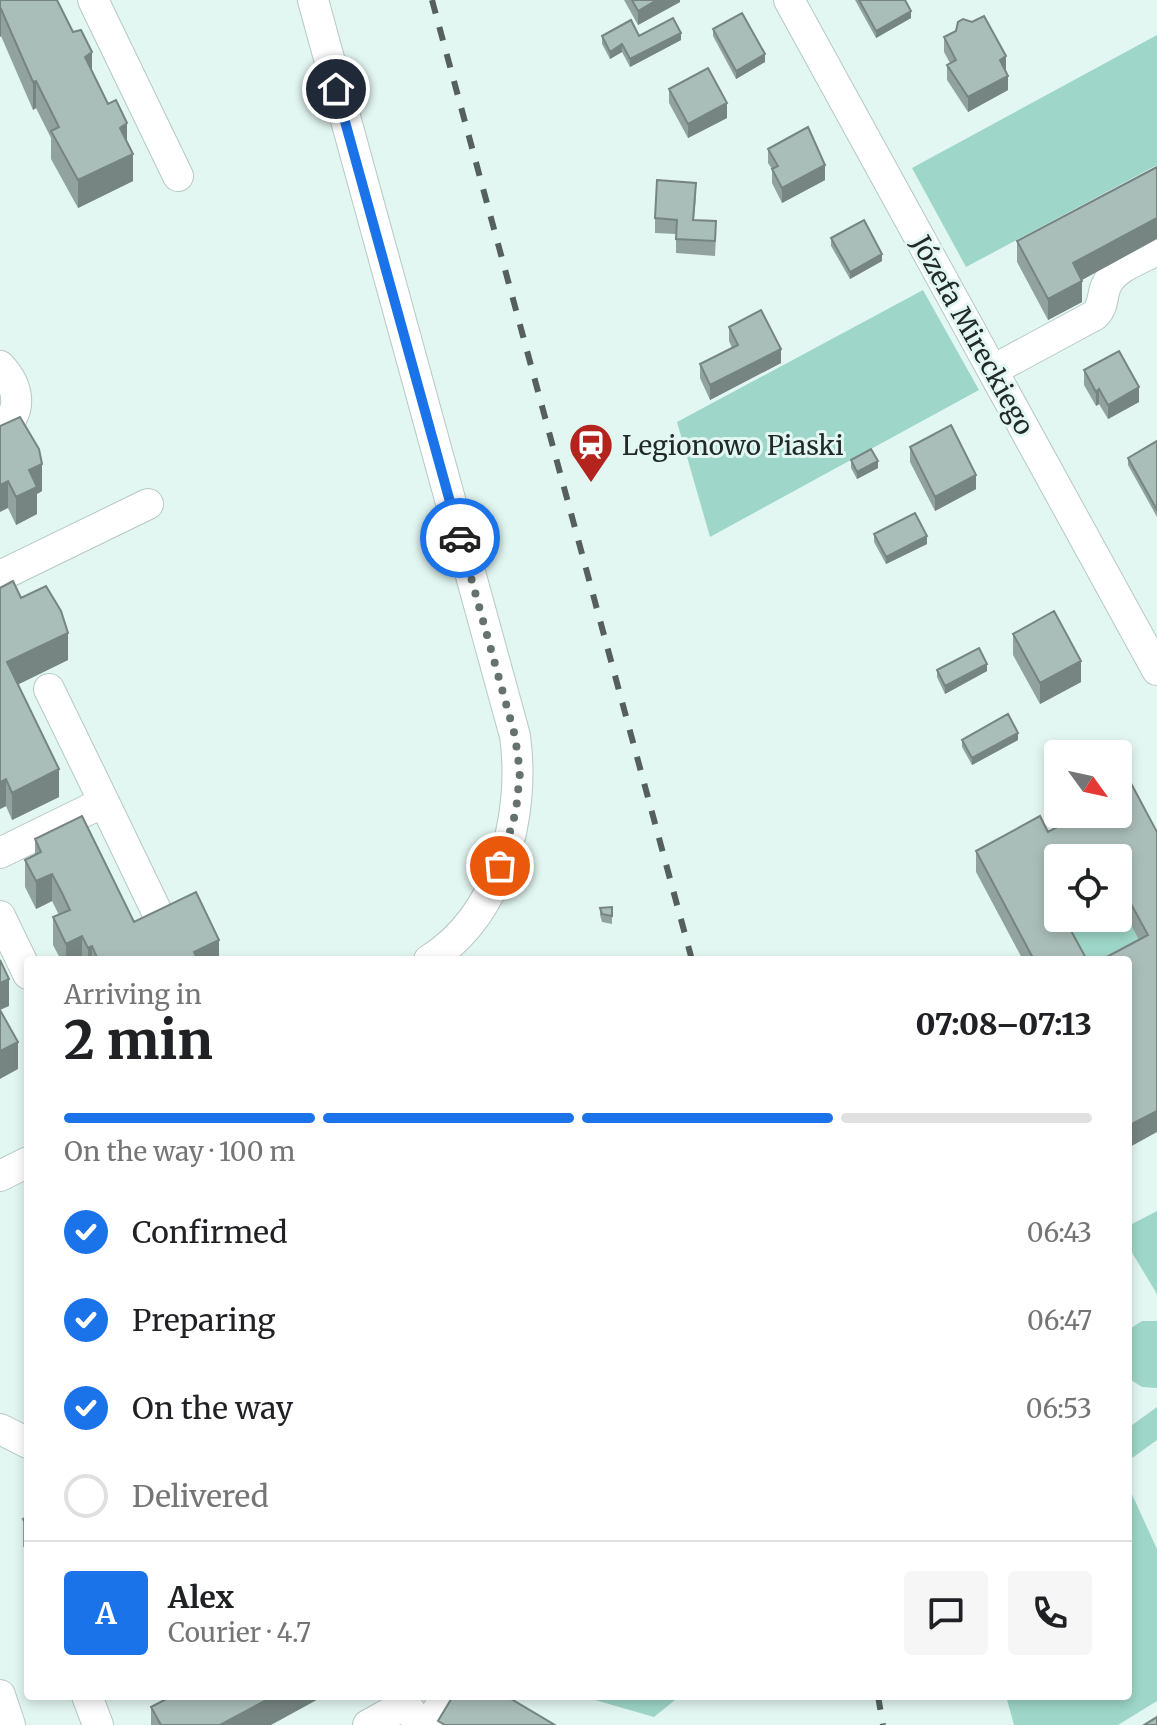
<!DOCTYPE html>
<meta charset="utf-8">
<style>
:root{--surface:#fff;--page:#f6f6f6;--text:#202124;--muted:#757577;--line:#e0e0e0;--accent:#1a73e8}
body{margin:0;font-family:Merriweather,serif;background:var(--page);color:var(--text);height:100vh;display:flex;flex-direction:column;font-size:30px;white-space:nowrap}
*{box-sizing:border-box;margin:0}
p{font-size:26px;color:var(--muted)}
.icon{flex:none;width:44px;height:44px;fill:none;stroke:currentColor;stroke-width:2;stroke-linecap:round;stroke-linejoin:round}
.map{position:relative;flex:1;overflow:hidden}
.panel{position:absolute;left:24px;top:956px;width:1108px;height:744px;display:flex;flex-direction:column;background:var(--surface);border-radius:8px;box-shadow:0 4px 12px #0003}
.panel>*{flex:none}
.needle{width:52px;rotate:123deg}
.tools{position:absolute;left:1044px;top:740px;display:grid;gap:16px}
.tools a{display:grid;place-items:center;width:88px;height:88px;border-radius:8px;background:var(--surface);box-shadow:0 4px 12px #0003;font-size:40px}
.pin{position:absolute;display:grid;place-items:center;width:68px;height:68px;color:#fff;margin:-34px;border:4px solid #fff;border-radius:50%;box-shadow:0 2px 8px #0007}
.courier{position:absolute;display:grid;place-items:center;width:80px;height:80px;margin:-40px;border:6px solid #1a73e8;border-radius:50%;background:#fff;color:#222;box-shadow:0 2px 10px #0007}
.head em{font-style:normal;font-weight:800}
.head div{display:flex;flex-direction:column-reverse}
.head{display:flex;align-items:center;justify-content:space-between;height:136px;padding:0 40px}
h1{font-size:52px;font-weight:800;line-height:60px}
.bar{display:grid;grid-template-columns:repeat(4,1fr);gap:12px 8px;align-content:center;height:96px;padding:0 40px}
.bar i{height:10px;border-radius:6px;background:var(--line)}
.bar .active{background:var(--accent)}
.bar p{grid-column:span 4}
.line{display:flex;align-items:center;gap:20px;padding:0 40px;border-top:2px solid var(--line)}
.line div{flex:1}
.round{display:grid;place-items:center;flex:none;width:84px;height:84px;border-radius:8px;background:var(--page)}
ol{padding:0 40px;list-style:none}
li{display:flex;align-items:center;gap:24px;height:88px}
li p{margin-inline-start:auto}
li .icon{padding:8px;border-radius:50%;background:var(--accent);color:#fff;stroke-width:4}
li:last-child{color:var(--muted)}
li i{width:44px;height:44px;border:4px solid var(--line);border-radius:50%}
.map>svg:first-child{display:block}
</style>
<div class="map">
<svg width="1157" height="1725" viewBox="0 0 1157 1725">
<rect width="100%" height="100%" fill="#e3f7f2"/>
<!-- green -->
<path fill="#9ed7c9" d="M1157 35V165L966 267 912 168Z
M923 290 979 390 710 537 677 422Z
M1118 901 1148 956 1075 960 1057 925 1069 918H1118Z
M1157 1211V1294L1128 1246V1226Z
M1142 1321H1157V1388L1142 1387 1128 1378V1330Z
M1157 1407V1440L1128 1461V1428Z
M1130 1490 1157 1549V1701L1118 1725H1014L1006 1696H1128Z
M595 1696H680L654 1717 595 1700Z"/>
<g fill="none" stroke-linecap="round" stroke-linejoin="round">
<!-- minor casing -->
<g stroke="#b5c9c4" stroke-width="32">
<path id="minor" d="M93 0 178 176
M313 0 515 736C526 815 501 915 429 960
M789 0 1157 670
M0 366C19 386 24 412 0 430
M993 370 1095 315C1105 305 1101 295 1107 284 1115 267 1141 259 1157 250
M0 576 148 504
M104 802 156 910
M0 853 104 802 49 689
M0 916 28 974
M0 1176 28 1162
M0 1429 28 1443
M0 1695 10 1725
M87 1696 98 1725
M400 1696 413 1715 428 1725
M368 1725 404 1705
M428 1725 447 1696"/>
</g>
<!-- minor -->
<use href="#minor" stroke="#fff" stroke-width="30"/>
<!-- rail -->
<path stroke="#55605d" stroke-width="6" stroke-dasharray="14 14" stroke-linecap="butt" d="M432 0 692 960
M878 1696 883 1725"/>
</g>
<!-- wall -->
<path fill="#92a39f" d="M0 0 92 72 127 143 133 181 78 208 51 159V138L36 108 33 110 1 36 0 37Z
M624 0H680V2L638 25Z
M855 0H905L911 18 876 38Z
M713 29 765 62 736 79 713 36Z
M956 31 1006 71 1008 90 968 112 947 80V65L950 63 944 52V37Z
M602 36H639L681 40 630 67 622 52 610 59 602 44Z
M669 89 727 118 688 138 669 103Z
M768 149 825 180 782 203 772 183V169L768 163Z
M696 197 694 220 716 236 715 256 676 253V234L655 233V218Z
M831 238 882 261 850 279 831 246Z
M1017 241 1082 280V302L1048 320 1017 262Z
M729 327 781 363 710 400 700 378V364L732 348 729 341Z
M1084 370 1139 402 1108 419 1099 404 1096 406 1084 385Z
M0 426 42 491 37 494V514L16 525 8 508Z
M1157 441V517L1128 465V458Z
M910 447 976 489 935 511 910 462Z
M851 460 878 468 857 479 851 468Z
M874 534 927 544 886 564 874 542Z
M0 588 21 598 68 660 18 684 59 797 12 820 6 806 0 809Z
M1013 634 1081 682 1040 704 1013 655Z
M937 670 987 671 945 694 937 677Z
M962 740H1018L972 765 962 747Z
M1074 814H1118L1157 832V1132L1139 940 1118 901V858L1065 920 1087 960H1023L976 872V851L1048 832 1074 818Z
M35 839 134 922 219 960H61L53 945V917L59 915 52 901 36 909 25 887V860L35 855Z
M612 907V924L602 922 600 915V908Z
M28 1516V1570L27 1554 23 1546V1519Z
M151 1707 271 1725H151Z"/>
<!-- shaded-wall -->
<path fill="#778582" d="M657 0H680V2L638 25V11Z
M1 9V36L0 37V10Z
M911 11V18L876 38V31Z
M681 33V40L630 67V59Z
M622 44V52L610 59V52Z
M92 52V79L85 57Z
M765 54V62L736 79V71Z
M1006 56V71L1000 60Z
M1008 76V90L968 112V97Z
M36 81V108L33 110V82Z
M727 103V118L688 138V124Z
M127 123V151L120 128Z
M133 154V181L78 208V180Z
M825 165V180L782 203V188Z
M1157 218V239L1073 285V263Z
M882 254V261L850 279V272Z
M1082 281V302L1048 320V299Z
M781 349V363L710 400V385Z
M1139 387V402L1108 419V405Z
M1099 389V404L1096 406V392Z
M878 461V468L857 479V472Z
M42 464V491L37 494V514L16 525V497L29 470Z
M976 475V489L935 511V497Z
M8 481V508L0 512V485Z
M927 536V544L886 564V557Z
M68 633V660L7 690V662Z
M1081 661V682L1040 704V683Z
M987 664V671L945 694V686Z
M1018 733V740L972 765V758Z
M59 769V797L12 820V793Z
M6 779V806L0 809V782Z
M52 874V901L36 909V881Z
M82 936V960H66V944Z
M219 940V960H194V952Z
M92 946V960H88V948Z
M9 979V1006L0 1010V983Z
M18 1042V1069L0 1079V1051Z
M1157 1111V1132L1128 1148V1126Z
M274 1696H324L271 1725H220Z"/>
<!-- building -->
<path fill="#aabeb9" stroke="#778582" stroke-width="2" d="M0 0H57L73 32 81 30 92 52 85 57 108 104 116 100 127 123 120 128 133 154 78 180 51 131 59 127 36 81 33 82 1 9 0 10Z
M632 0H657L638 11Z
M859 0H905L911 11 876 31Z
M742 13 765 54 736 71 713 29Z
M984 16 1006 56 1000 60 1008 76 968 97 947 65 956 60 944 37 956 31 958 22 963 19 972 22Z
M673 18 681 33 630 59 622 44 610 52 602 36 631 20 639 36Z
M708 68 727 103 688 124 669 89Z
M808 127 825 165 782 188 772 169 778 166 768 149Z
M1157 167V218L1073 263 1082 281 1048 299 1017 241Z
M657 180 696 183 693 220 716 221 715 241 676 239 677 220 655 218Z
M864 220 882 254 850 272 831 238Z
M761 310 781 349 710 385 700 364 738 345 729 327Z
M1119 351 1139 387 1108 405 1099 389 1096 392 1084 370Z
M20 417 39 449 42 464 29 470 37 487 16 497 8 481 0 485V426Z
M951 425 976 475 935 497 910 447Z
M1157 441V510L1128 458Z
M871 449 878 461 857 472 851 460Z
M915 513 927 536 886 557 874 534Z
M13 581 21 598 46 586 61 611 68 633 7 662 59 769 12 793 6 779 0 782V588Z
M1054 611 1081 661 1040 683 1013 634Z
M979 648 987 664 945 686 937 670Z
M1008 714 1018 733 972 758 962 740Z
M1125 772 1157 832V1111L1128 1126V960H1101L1148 935 1118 880V858H1058V903H1057L1058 906V918H1064L1087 960H1034L976 851 1040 816 1048 832 1082 814H1118V775Z
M82 816 134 922 196 892 219 940 194 952 198 960H98L92 946 88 948 82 936 66 944 53 917 70 910 62 893 52 874 36 881 25 860 41 852 35 839Z
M612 907V916L602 914 600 908Z
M0 960 9 979 0 983Z
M0 1010 18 1042 0 1051Z
M28 1516V1527L23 1519Z
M172 1696H274L220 1725H161L151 1707Z
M453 1696H506L555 1725H445L438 1721Z
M1157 1717V1725H1144Z"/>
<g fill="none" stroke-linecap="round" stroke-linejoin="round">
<!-- done -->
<path stroke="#66726f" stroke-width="8" stroke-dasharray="0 14.4" d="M460 538 515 736 520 772 516 811 500 866"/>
<!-- route -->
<path stroke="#1a73e8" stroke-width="10" d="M336 89 460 538"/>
</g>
<!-- icons -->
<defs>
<g id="station-pin" transform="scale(2.3)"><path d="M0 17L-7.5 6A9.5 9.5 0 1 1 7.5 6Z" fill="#b3241e" stroke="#e3f7f2"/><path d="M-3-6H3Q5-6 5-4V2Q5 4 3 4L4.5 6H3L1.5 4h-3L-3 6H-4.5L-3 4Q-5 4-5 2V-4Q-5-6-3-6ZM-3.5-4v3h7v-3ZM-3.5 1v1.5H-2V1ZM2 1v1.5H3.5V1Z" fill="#fff"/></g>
</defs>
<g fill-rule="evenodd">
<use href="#station-pin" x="591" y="445"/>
</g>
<g text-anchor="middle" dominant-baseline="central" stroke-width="6" stroke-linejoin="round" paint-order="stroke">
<!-- street labels -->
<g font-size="26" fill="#222a28" stroke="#e3f7f2">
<text transform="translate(973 335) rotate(61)">Józefa Mireckiego</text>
</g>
<!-- poi labels -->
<g font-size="26" fill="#222a28" stroke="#e3f7f2" text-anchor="start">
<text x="622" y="445">Legionowo Piaski</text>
</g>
</g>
</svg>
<div class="tools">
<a><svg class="needle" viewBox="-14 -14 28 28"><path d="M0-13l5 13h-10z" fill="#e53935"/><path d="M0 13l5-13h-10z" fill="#757577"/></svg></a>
<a><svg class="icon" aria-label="locate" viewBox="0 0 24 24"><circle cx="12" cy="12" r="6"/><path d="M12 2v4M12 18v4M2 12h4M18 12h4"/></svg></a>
</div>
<div class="pin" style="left:500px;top:866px;background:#ea580c"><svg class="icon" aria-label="bag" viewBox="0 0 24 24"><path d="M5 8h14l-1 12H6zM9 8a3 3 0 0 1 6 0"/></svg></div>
<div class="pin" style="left:336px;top:89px;background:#1f2937"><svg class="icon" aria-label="home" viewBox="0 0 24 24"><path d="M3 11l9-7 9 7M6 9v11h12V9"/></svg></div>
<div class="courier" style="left:460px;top:538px"><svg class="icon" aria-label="car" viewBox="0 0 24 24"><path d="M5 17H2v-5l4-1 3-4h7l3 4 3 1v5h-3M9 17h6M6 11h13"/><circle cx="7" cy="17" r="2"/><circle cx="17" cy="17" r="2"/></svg></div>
<section class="panel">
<div class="head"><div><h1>2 min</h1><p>Arriving in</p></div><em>07:08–07:13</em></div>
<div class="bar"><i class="active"></i><i class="active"></i><i class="active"></i><i></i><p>On the way · 100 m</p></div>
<ol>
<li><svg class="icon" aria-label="check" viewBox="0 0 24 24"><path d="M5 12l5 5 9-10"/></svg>Confirmed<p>06:43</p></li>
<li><svg class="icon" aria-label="check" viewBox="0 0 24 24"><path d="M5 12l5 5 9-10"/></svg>Preparing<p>06:47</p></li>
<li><svg class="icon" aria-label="check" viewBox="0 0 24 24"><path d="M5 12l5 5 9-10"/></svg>On the way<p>06:53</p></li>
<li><i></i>Delivered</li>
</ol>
<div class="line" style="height:144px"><b class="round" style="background:var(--accent);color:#fff">A</b><div><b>Alex</b><p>Courier · 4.7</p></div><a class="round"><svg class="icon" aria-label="chat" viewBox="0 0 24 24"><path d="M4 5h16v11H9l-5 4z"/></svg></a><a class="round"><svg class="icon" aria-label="phone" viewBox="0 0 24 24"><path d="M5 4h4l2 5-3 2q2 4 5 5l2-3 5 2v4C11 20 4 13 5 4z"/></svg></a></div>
</section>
</div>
